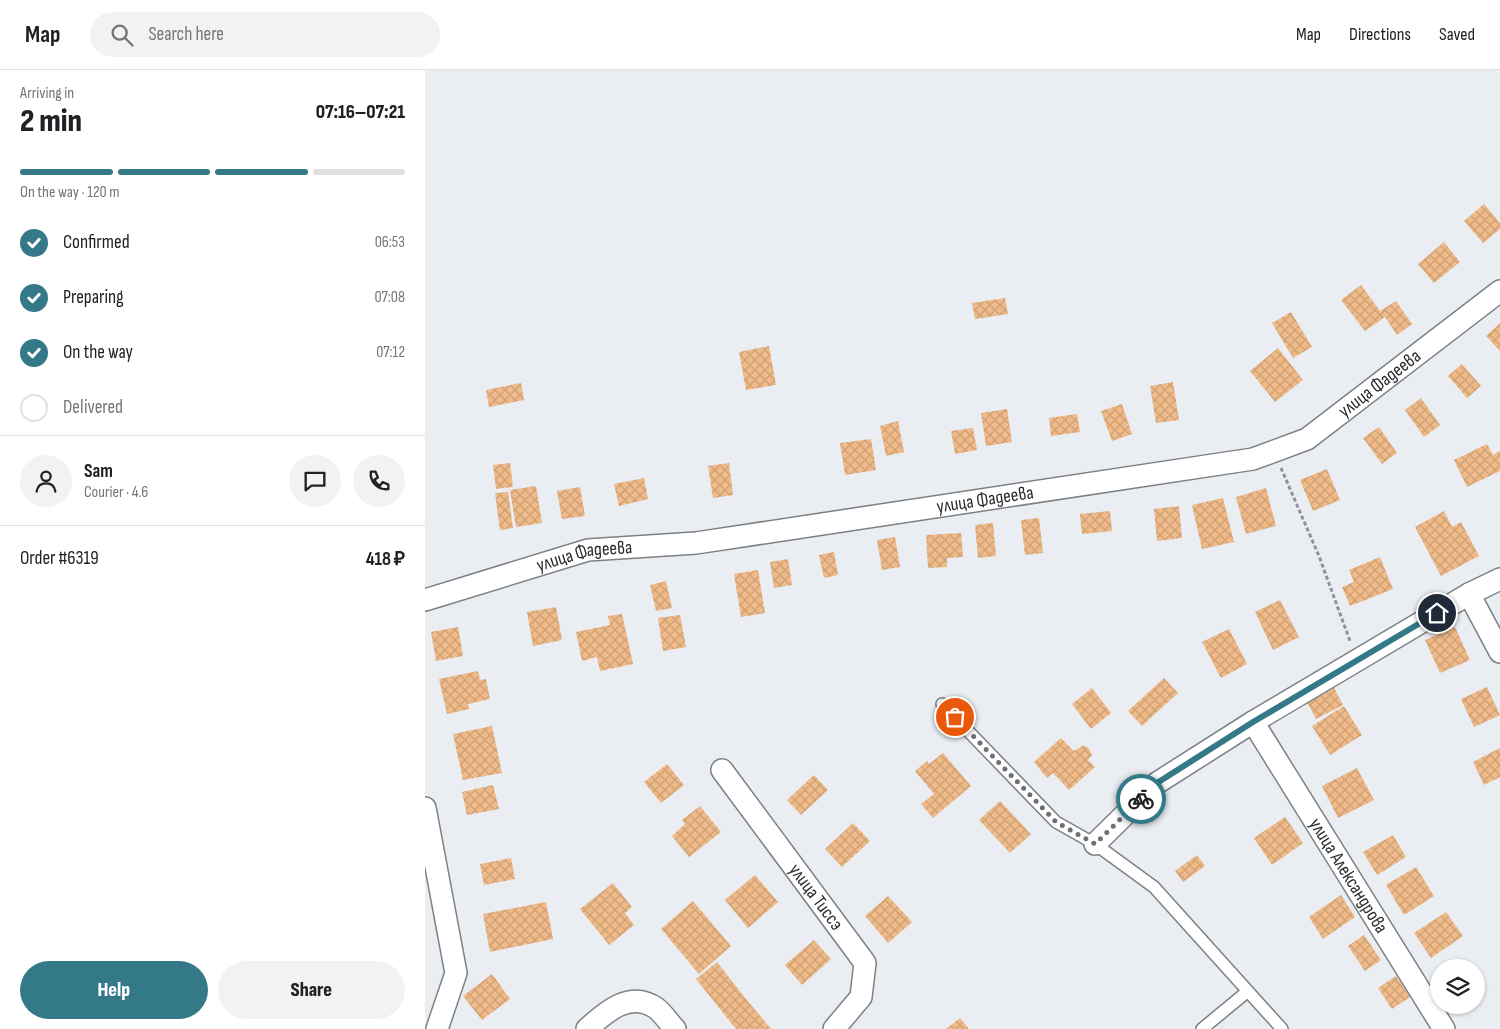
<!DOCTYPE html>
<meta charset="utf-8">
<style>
:root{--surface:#fff;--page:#f2f2f2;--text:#202124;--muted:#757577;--line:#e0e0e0;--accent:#347988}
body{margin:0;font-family:"Sofia Sans Condensed",sans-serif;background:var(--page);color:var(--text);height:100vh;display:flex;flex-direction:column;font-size:19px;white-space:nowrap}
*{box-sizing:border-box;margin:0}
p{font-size:16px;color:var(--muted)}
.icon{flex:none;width:28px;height:28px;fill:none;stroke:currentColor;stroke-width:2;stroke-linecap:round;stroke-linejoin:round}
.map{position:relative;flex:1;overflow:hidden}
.panel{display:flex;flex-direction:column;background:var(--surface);width:425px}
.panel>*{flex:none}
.controls{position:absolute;left:1005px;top:889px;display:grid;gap:10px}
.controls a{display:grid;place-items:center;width:55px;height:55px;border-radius:50%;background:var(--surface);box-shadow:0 1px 4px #0004;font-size:25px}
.pin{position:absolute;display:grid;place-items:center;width:42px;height:42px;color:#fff;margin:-21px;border:2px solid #fff;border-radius:50%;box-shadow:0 1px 5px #0007}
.courier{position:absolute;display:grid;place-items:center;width:50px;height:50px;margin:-25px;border:4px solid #347988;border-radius:50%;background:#fff;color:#222;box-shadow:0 1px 6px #0007}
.summary em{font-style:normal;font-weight:800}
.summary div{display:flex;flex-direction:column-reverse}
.summary{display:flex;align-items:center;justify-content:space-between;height:85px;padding:0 20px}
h1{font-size:32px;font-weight:800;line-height:38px}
.bar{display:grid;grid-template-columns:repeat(4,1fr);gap:8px 5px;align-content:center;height:60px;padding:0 20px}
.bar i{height:6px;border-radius:4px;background:var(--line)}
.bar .current{background:var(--accent)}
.bar p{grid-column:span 4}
.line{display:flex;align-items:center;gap:12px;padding:0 20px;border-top:1px solid var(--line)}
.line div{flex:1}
.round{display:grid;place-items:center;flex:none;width:52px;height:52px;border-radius:26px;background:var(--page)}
ol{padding:0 20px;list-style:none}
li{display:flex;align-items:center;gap:15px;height:55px}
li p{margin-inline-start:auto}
li .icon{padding:5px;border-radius:50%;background:var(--accent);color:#fff;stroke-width:4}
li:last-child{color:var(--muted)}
li i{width:28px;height:28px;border:2px solid var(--line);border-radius:50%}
.primary-button{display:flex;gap:10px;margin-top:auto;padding:10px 20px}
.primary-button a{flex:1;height:58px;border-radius:30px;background:var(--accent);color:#fff;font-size:20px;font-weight:800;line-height:58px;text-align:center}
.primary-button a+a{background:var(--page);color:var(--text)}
header{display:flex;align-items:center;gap:30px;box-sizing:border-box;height:70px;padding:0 25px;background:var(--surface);border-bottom:1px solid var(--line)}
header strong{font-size:24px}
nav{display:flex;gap:28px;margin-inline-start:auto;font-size:18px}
.search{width:350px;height:45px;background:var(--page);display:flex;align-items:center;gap:12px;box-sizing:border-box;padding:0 18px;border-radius:28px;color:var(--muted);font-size:19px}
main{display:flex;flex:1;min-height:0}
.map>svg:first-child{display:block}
</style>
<header>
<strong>Map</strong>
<div class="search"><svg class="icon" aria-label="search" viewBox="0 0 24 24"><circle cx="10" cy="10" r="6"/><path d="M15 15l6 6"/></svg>Search here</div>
<nav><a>Map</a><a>Directions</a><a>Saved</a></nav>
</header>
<main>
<section class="panel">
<div class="summary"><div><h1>2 min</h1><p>Arriving in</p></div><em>07:16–07:21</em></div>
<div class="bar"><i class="current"></i><i class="current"></i><i class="current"></i><i></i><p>On the way · 120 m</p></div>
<ol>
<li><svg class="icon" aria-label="check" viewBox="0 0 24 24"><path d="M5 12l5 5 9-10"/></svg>Confirmed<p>06:53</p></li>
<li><svg class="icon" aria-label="check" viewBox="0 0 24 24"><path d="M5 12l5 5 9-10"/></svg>Preparing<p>07:08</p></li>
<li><svg class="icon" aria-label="check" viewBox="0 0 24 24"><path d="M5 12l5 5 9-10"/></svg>On the way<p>07:12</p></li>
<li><i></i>Delivered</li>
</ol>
<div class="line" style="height:90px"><a class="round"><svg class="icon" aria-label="person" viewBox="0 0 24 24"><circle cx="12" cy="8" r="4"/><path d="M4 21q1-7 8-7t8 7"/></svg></a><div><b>Sam</b><p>Courier · 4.6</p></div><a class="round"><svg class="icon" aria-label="chat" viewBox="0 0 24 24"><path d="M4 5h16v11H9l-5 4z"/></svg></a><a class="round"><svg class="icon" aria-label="phone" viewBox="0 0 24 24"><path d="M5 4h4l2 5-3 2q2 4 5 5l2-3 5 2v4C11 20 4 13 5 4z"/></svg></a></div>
<div class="line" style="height:65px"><div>Order #6319</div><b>418 ₽</b></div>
<div class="primary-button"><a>Help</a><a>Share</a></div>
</section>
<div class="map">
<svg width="1075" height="959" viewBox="0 0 1075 959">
<defs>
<pattern id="building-cross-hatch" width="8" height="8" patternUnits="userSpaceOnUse" patternTransform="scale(1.25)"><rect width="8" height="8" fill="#efba88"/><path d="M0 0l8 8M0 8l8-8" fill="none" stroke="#cda076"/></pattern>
</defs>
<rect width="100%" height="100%" fill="#eaeef2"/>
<!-- building -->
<path fill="url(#building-cross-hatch)" d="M1059 134 1075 153V159L1058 173 1039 151Z
M1019 172 1035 192 1009 213 993 194Z
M936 215 955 241 971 231 987 254 972 265 960 247 940 261 916 230Z
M580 228 583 244 550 249 547 233Z
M866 242 887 277 868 288 847 253Z
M1075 253V281L1061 266Z
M344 276 351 315 321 320 314 282Z
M853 278 878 310 850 332 825 301Z
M1037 294 1056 316 1042 328 1023 306Z
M748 312 754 350 731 353 725 316Z
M96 313 99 330 64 337 61 320Z
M996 328 1015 355 999 367 980 340Z
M697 334 707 364 687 371 676 341Z
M582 339 587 372 561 376 556 343Z
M652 344 655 362 626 366 624 348Z
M473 351 479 382 461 386 455 356Z
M954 357 972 383 957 394 938 368Z
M548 358 552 380 530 384 526 361Z
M446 369 451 400 420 405 415 373Z
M1062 374 1068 385 1075 381V401L1042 417 1029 390Z
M85 393 88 417 71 419 68 395Z
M304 393 308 425 288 428 283 396Z
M902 399 915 430 888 441 875 410Z
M219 408 223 429 194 436 189 414Z
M111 416 117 453 91 457 85 420Z
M155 417 160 446 137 449 132 421Z
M841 418 851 456 821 464 811 427Z
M83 422 88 458 75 460 70 423Z
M798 428 809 472 777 479 767 435Z
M754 436 757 468 732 471 729 439Z
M685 441 687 461 657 464 655 444Z
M1019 441 1027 457 1036 452 1054 486 1016 506 990 457Z
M614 448 618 483 600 485 596 450Z
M568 453 571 486 553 488 550 455Z
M536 463 538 487 522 488V497L503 498 501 465Z
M470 467 475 497 457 500 452 470Z
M409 482 413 505 399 508 394 485Z
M955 487 968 519 925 536 917 517 929 512 924 500Z
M363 489 367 515 349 518 345 492Z
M333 500 340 543 316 547 309 504Z
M241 511 247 538 231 541 225 515Z
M855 530 874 567 848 580 830 542Z
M131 537 137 570 108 576 102 542Z
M197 544 208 594 175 601 172 587 157 591 151 562 185 555 183 546Z
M255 545 261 577 238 581 233 548Z
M33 557 38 586 11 591 6 562Z
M1030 557 1045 590 1015 603 1000 570Z
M804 559 822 594 796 608 777 572Z
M53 601 55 610 61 609 65 629 43 634 44 639 22 644 14 609Z
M739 608 753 623 717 656 703 641Z
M908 616 918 635 891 649 881 630Z
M1062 617 1075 645 1049 657 1036 629Z
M667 618 686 643 666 659 647 634Z
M919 636 937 665 905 685 887 656Z
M67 656 77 703 38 710 28 664Z
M636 668 649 681 659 675 664 679 667 685 663 690 670 697 644 720 628 703 622 708 609 692Z
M1075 678V707L1059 715 1048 692Z
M518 683 546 716 508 748 496 734 509 724 490 701 502 691 504 694Z
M242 694 259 715 236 733 219 712Z
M932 698 949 730 913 748 897 716Z
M389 705 403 720 376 745 362 730Z
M68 715 74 739 42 745 37 722Z
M575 731 606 764 585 783 554 750Z
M275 736 296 762 264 787 247 766 260 754 257 750Z
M860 747 878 773 847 795 829 768Z
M428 753 445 771 417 797 400 779Z
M968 765 981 787 952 805 938 782Z
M772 785 780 796 758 812 750 801Z
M86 788 90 809 59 815 55 794Z
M991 797 1009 826 979 845 961 815Z
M330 805 353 832 323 858 300 830Z
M188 813 207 837 200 843 209 855 184 875 155 839Z
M916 825 930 847 898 869 884 847Z
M463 826 487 852 463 873 440 846Z
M268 831 306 876 274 904 236 859Z
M121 832 128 869 65 882 58 844Z
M1021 842 1038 866 1006 888 989 863Z
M939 865 956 890 940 901 923 876Z
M389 870 406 889 377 915 360 895Z
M292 892 321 929 346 959H311L271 909Z
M67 904 85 929 57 950 38 926Z
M971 906 985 927 967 939 953 918Z
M535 948 544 959H521Z"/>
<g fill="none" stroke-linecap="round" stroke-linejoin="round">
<!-- lane casing -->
<g stroke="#7d8185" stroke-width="14">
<path id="lane" d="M517 634 631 752 670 774 729 817 857 959
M777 959 823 921"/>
</g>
<!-- street casing -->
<g stroke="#7d8185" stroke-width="24">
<g id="street">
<path d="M1044 524 1075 582"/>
<path id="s1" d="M0 530 163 480 271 473 828 389 882 369 1075 221"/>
<path id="s2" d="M828 652 1019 959"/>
<path id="s3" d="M297 700 440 893 436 927 409 959"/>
<path d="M0 738 31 903 12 959"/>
<path d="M670 774 732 713 828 652 1044 524 1075 509"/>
<path d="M162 959C181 942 205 920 231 938 238 943 244 953 250 959"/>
</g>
</g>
<!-- path -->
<path stroke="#909396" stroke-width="3" stroke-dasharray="4 2.5" stroke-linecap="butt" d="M856 398 894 486 925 571"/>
<!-- lane -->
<use href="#lane" stroke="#fff" stroke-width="11"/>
<!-- street -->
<use href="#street" stroke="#fff" stroke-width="21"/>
</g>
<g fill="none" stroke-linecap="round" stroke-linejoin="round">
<!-- done -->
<path stroke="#6d7072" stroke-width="5" stroke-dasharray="0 9" d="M530 647 631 752 670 774 716 729"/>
<!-- route -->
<path stroke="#347988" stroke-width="6" d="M716 729 732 713 828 652 1012 543"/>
</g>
<g text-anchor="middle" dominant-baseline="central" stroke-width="4" stroke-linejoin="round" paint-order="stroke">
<!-- street labels -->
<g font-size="19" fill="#2a2c2d" stroke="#f8fbff">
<text stroke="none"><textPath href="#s1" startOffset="991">улица Фадеева</textPath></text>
<text stroke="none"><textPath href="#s1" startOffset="571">улица Фадеева</textPath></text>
<text stroke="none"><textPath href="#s1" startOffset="166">улица Фадеева</textPath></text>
<text stroke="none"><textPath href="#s2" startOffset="181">улица Александрова</textPath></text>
<text stroke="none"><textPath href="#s3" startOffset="158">улица Тиссэ</textPath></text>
</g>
</g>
</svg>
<div class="controls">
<a><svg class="icon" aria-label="layers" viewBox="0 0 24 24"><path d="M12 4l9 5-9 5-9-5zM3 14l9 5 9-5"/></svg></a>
</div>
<div class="pin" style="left:530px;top:647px;background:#ea580c"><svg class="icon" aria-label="bag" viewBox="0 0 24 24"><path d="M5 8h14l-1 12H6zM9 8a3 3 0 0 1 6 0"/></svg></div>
<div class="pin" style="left:1012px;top:543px;background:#1f2937"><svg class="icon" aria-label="home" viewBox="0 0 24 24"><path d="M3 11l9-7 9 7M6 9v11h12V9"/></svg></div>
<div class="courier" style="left:716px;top:729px"><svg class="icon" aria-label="bike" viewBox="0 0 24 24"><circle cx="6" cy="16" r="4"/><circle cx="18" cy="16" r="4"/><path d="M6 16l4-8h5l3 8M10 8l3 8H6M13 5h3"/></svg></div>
</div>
</main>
